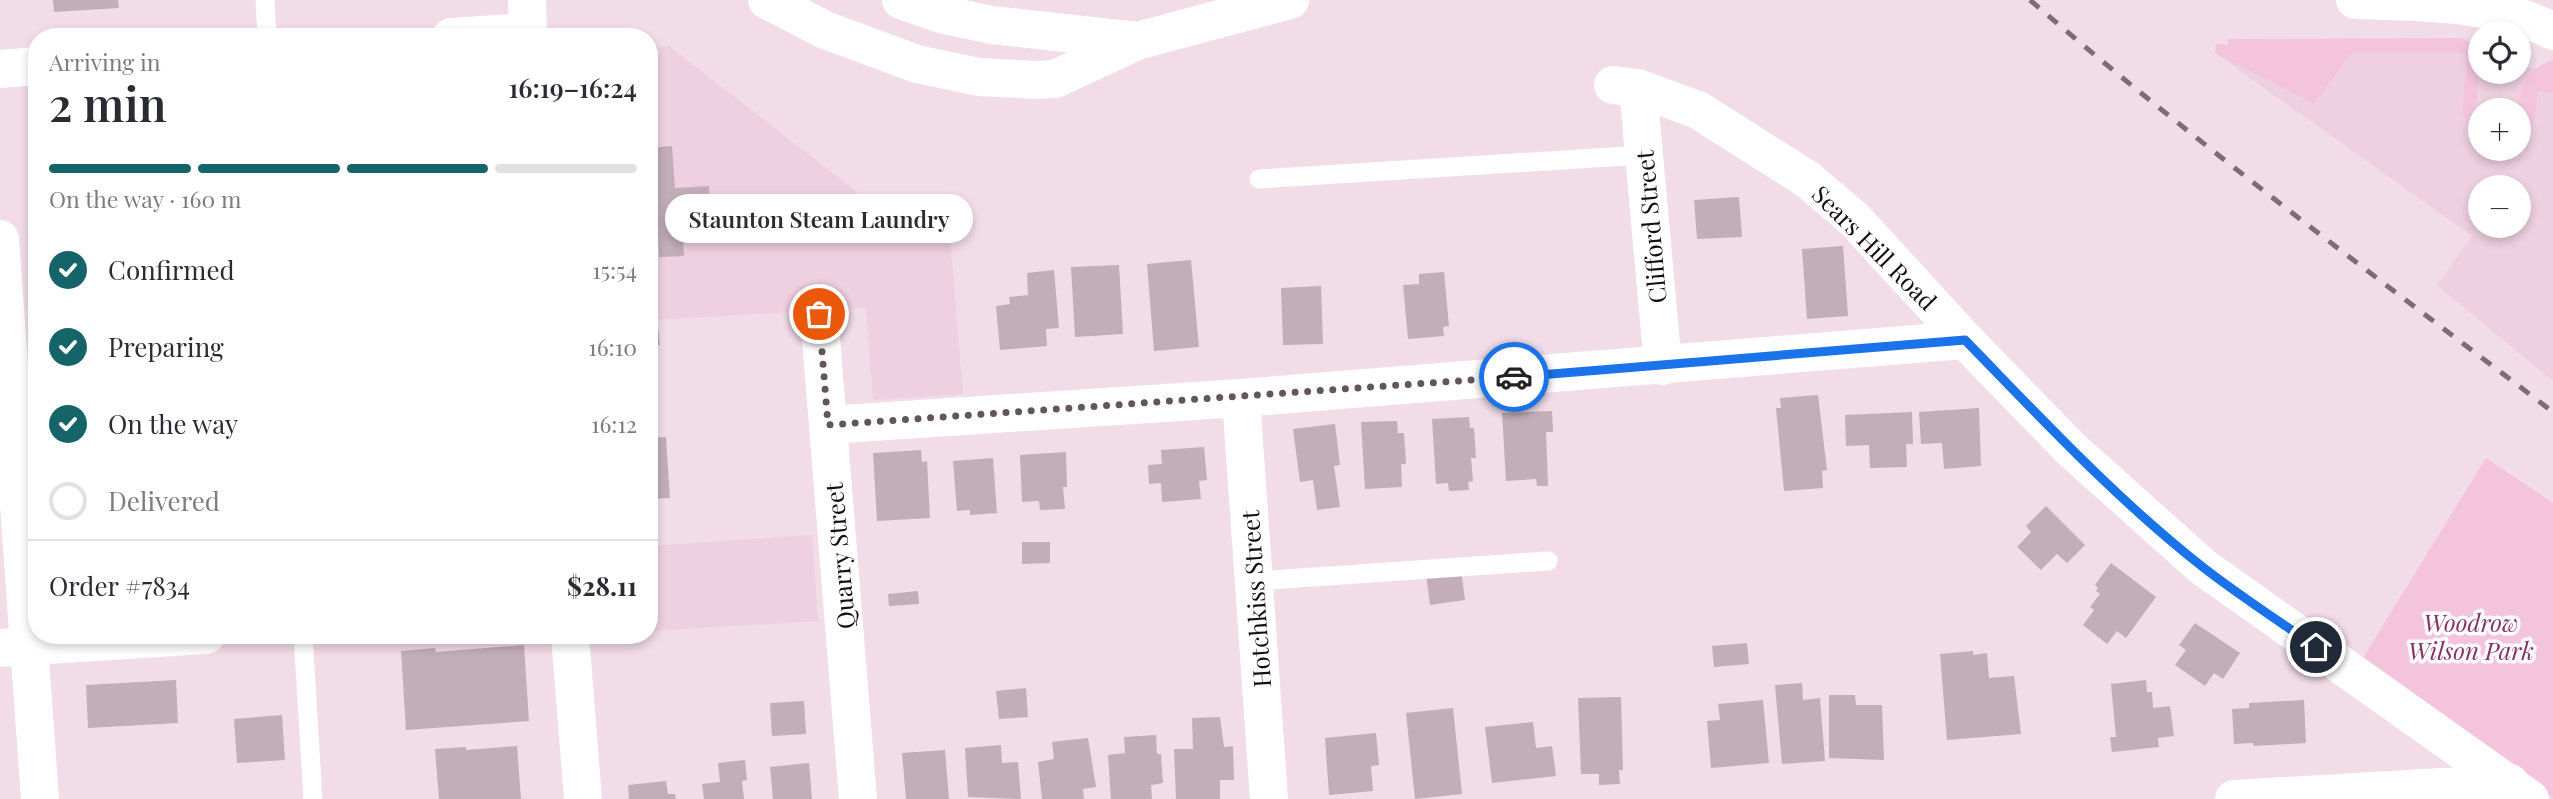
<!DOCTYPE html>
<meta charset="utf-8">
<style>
:root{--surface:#fff;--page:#f7f7f7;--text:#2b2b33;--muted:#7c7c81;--line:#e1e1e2;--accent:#156469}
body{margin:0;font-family:"Playfair Display",serif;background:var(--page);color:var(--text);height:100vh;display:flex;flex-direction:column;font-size:26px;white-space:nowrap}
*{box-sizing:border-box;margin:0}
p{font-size:23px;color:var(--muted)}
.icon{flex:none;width:38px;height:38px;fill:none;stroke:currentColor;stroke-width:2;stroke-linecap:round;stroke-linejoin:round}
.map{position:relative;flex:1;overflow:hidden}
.panel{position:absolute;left:28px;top:28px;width:630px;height:616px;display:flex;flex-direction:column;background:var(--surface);border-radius:28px;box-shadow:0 4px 10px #0003}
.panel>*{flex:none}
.fabs{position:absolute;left:2468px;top:21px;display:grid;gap:14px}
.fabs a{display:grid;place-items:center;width:63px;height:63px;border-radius:50%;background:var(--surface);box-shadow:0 4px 10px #0003;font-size:35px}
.pin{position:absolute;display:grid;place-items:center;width:60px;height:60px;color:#fff;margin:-30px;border:4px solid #fff;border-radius:50%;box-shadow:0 2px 7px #0007}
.courier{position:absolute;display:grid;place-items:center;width:70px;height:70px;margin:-35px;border:5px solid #1a73e8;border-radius:50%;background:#fff;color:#222;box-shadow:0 2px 9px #0007}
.bubble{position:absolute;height:49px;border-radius:24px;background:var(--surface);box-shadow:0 4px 10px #0003;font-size:23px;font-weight:600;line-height:49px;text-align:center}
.head em{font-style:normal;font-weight:600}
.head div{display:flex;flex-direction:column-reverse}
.head{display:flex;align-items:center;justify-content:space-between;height:119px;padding:0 21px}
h1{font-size:46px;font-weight:600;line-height:52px}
.bar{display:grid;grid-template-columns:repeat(4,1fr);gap:10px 7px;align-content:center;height:84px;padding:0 21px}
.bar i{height:9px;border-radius:5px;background:var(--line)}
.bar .on{background:var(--accent)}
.bar p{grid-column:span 4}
.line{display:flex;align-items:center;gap:18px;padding:0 21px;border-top:2px solid var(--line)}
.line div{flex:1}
ol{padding:0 21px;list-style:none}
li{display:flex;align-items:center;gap:21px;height:77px}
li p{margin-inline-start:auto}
li .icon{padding:7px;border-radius:50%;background:var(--accent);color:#fff;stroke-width:4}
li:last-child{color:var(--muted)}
li i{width:38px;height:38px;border:4px solid var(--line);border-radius:50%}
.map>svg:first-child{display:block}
</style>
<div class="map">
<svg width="2553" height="799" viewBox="0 0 2553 799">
<rect width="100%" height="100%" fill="#f1dce7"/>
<!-- built -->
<path fill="#eed0e0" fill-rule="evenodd" d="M669 46 857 192 860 221 948 215 963 394 873 400 866 308 649 320V47Z
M2215 53H2478L2480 72H2518V64L2538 69 2553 77V381L2437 285 2472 236ZM2480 110H2518V149H2480ZM2480 187H2518V226H2480Z
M812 535 818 621 649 631V546Z"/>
<!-- green -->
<path fill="#f4c4dd" d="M2462 38 2477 47 2480 62 2475 114 2473 118 2468 120 2462 115 2467 57 2464 53H2351L2314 104 2215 53 2216 44 2228 45V39Z
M2553 60V93L2538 91 2534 124 2529 131 2524 132 2518 126C2518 97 2521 70 2553 60Z
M2486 458 2553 503V798L2363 658Z"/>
<!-- building -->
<path fill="#c2adb8" d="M53 0H118L119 8 54 12Z
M672 146 675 188 709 186 713 235 683 237 684 256 659 257 658 239 649 240V148Z
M31 158H37V218H35Z
M1739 197 1742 237 1697 239 1694 200Z
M1843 246 1848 316 1807 319 1802 249Z
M1191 260 1199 347 1154 351 1147 264Z
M1119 265 1123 334 1075 337 1071 267Z
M1054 270 1059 328 1046 329 1047 346 1000 350 996 306 1010 304 1009 297 1028 295 1027 273Z
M1444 272 1449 326 1443 327 1444 336 1408 339 1403 285 1419 284V274Z
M1321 286 1323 344 1283 345 1281 288Z
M656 307 660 345 649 346V308Z
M1818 395 1827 470 1822 471 1823 488 1784 491 1776 408H1781L1780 398Z
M1979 408 1981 466 1944 469 1942 443 1921 444 1919 412Z
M1552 411 1553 432H1546L1548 486H1537L1536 479 1506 481 1502 413Z
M1912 412 1913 444H1906L1907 467 1870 468 1869 445 1846 446 1845 415Z
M1469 417 1470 428H1474L1476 458H1471L1473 481 1468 482 1469 490 1449 491 1448 483 1436 484 1432 419Z
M1397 421 1398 433H1404L1406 464H1401L1402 487 1365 489 1361 422Z
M1335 424 1340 465 1334 466 1340 507 1317 510 1313 480 1300 482 1293 429Z
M666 437 670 498 649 499V438Z
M1204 447 1207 480 1199 481 1201 499 1162 502 1161 483 1149 484 1148 465 1162 464 1161 450Z
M921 450 922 462 927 461 930 518 877 521 873 453Z
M1066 452 1067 487H1063L1065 509 1040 510 1039 501 1022 502 1020 455Z
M993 458 997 513 970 515V510L957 511 953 461Z
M2046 506 2085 545 2067 563 2057 554 2041 570 2017 547 2031 532 2026 526Z
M1022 542H1050V563L1022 564Z
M2111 563 2156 597 2126 638 2117 631 2107 644 2083 625 2094 610 2090 607 2100 594 2096 591 2098 588 2095 585Z
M1461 570 1465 600 1430 605 1426 574Z
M918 591 919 604 889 606 888 594Z
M2195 623 2240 653 2223 679 2214 673 2205 686 2175 665 2186 650 2179 645Z
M1747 643 1749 664 1714 667 1712 646Z
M524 645 529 721 406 730 401 651 435 648 436 652Z
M1973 651V655L1987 653 1989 678 2014 676 2021 734 1947 740 1940 654Z
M176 680 178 723 88 728 86 685Z
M2146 680 2147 692H2152L2153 708 2170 706 2174 736 2158 738 2159 747 2112 752 2110 737H2116L2111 684Z
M1802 683 1803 700 1820 698 1825 761 1782 764 1775 685Z
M1026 688 1028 717 999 719 996 691Z
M1829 695H1855L1856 705H1882L1884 760 1829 758Z
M1621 697 1623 770H1619L1620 784 1599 785V774H1581L1578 698Z
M1763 700 1769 763 1711 768 1707 721 1720 720 1718 704Z
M2304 700 2306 743 2254 746 2253 743 2234 744 2232 709 2249 708V703Z
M804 701 806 734 772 736 770 703Z
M1453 708 1462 794 1415 799 1406 713Z
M282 715 285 760 237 763 234 719Z
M1220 717 1224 747 1233 746 1234 780H1220V799H1176L1174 749H1193L1192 718Z
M1533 722 1536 748 1552 746 1556 776 1492 783 1485 727Z
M1376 733 1379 765 1371 766 1373 791 1329 795 1325 738Z
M1156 735 1157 754H1161L1163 783 1151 785 1152 799H1111L1108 755 1125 753 1124 737Z
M1088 738 1096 787 1083 789 1084 799H1042L1038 762 1054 759 1052 742Z
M1001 745 1002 763 1018 762 1021 799 968 797 965 748Z
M517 746 521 799H439L435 749 466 747V750Z
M945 750 949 799H906L902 753Z
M745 760 747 780 742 781 744 799H704L702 784 720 782 718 763Z
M809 763 812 799H773L770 767Z
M666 781 668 794H675L676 799H629L628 785Z"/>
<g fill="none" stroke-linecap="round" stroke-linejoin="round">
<!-- lane -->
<path stroke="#fff" stroke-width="19" d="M265 0 267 37
M1259 179 1643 155
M1254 581 1548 561
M303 635 313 799"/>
<!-- street -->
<path stroke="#fff" stroke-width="38" d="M451 37 527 32
M0 69 37 66
M1613 85 1638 88 1698 110 1807 179 1855 220 1965 340 2072 450 2203 567 2530 799
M1638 88 1663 366
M0 239 40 799
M819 314 858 799
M1241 398 1269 799
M828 425 1241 398 1965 340
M0 648 206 635
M2234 799 2510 783"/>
<!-- secondary -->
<path stroke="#fff" stroke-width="38" d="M527 0 528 37
M767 0 825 30 917 64 979 77 1035 80 1055 79 1137 41 1290 0
M901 0 944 15 992 25 1137 41
M2355 0C2420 2 2493 1 2553 31
M570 635 583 799"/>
<!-- rail -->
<path stroke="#7b6d74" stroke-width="5" stroke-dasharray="12 12" stroke-linecap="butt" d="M2030 0C2198 145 2376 277 2553 412"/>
</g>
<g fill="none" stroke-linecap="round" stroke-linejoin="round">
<!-- done -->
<path stroke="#62565c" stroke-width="7" stroke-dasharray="0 12.6" d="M819 314 828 425 1514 377"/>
<!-- route -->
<path stroke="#1a73e8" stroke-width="9" d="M1514 377 1965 340C2042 419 2117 500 2204 568 2240 596 2279 621 2316 647"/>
</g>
<g text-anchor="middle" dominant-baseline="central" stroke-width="7" stroke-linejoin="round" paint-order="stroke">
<!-- street labels -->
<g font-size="24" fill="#150e11" stroke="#fff">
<text transform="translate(1650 227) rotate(-95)">Clifford Street</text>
<text transform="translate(1875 247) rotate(45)">Sears Hill Road</text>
<text transform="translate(839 556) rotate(-95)">Quarry Street</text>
<text transform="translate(1255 599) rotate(-94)">Hotchkiss Street</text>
</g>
<!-- park labels -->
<g font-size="24" font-style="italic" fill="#863266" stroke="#fff">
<text x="2471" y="622">Woodrow<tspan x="2471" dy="28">Wilson Park</tspan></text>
</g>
</g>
</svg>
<div class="fabs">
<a><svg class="icon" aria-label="locate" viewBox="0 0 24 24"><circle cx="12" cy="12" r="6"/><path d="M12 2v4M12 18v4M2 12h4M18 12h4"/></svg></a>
<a>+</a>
<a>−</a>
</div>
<div class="pin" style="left:819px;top:314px;background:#ea580c"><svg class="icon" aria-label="bag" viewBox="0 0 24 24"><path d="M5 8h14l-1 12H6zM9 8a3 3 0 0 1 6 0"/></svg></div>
<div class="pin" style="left:2316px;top:647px;background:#1f2937"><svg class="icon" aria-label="home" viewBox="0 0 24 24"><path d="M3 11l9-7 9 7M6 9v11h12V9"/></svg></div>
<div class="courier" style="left:1514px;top:377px"><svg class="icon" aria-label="car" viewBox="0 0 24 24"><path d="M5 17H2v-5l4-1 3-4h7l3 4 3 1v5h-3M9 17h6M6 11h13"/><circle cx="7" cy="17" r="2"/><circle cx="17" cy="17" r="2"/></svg></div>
<div class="bubble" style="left:665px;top:194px;width:308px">Staunton Steam Laundry</div>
<section class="panel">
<div class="head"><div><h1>2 min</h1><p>Arriving in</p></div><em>16:19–16:24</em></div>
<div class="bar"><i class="on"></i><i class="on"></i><i class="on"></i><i></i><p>On the way · 160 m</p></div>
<ol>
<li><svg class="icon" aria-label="check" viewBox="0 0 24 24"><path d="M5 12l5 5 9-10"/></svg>Confirmed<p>15:54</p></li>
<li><svg class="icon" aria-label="check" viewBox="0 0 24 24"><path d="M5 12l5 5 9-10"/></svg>Preparing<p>16:10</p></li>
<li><svg class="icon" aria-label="check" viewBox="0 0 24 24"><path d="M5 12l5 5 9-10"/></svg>On the way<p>16:12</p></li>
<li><i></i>Delivered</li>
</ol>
<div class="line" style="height:91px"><div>Order #7834</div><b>$28.11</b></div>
</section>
</div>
